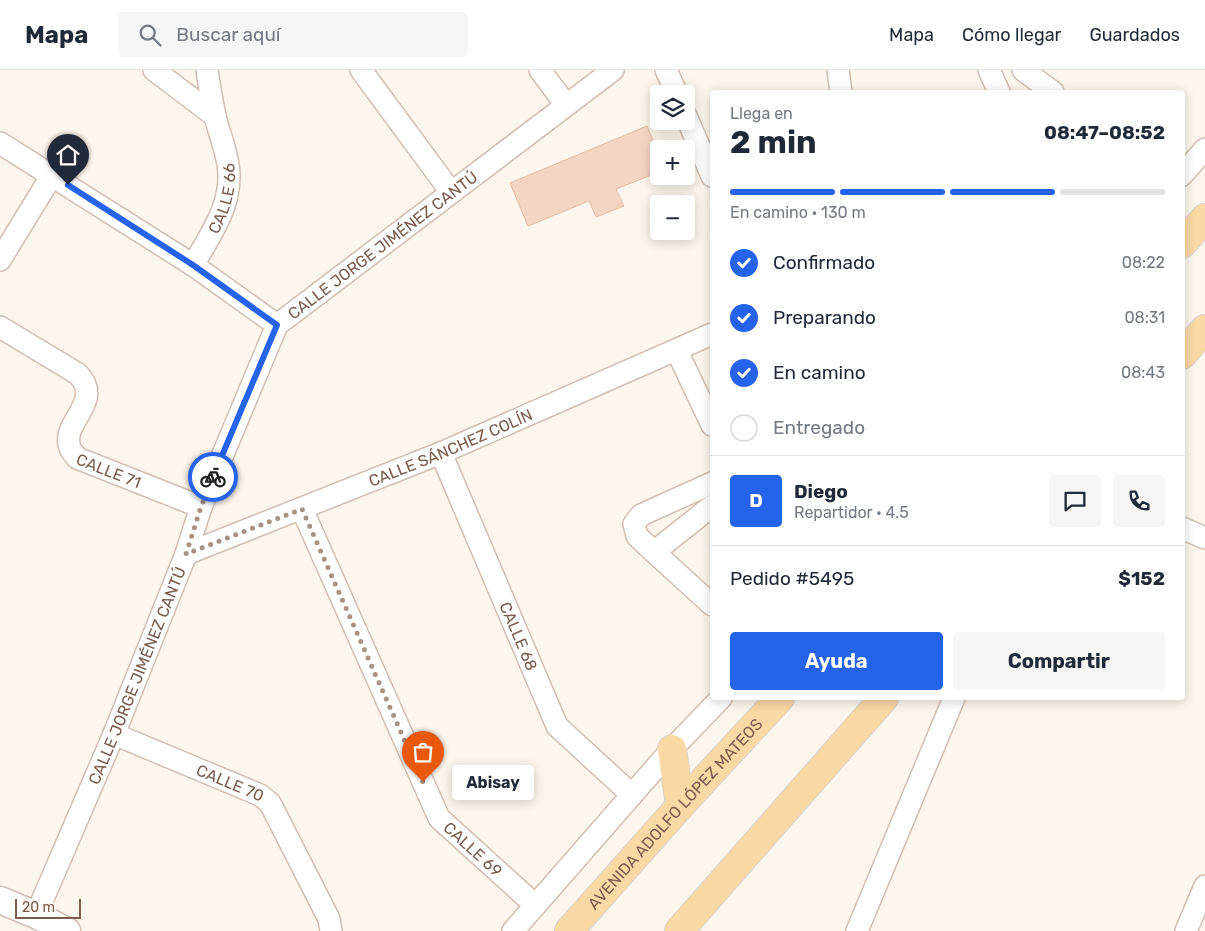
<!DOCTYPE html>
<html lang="es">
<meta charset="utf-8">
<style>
:root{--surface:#fff;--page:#f6f6f7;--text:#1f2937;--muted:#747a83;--line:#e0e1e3;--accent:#2563eb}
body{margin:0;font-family:Rubik,sans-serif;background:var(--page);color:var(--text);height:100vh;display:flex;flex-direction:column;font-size:19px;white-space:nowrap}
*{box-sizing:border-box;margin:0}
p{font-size:16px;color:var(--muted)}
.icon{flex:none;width:28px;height:28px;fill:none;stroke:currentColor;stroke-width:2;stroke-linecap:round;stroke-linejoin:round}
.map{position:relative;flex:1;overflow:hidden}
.details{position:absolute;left:710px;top:20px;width:475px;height:610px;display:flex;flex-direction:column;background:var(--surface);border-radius:5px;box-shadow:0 2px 12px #0003}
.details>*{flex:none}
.fabs{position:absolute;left:650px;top:15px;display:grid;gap:10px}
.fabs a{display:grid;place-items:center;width:45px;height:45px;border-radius:5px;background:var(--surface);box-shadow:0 2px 12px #0003;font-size:25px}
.scale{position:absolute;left:15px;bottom:12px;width:66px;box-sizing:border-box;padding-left:5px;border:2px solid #7a5c4d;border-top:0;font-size:14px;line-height:18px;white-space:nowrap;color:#7a5c4d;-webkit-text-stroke:4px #fffaf3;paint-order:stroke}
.pin{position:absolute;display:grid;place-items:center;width:42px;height:42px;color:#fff;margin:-51px -21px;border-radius:50% 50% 50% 0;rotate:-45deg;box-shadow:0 0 5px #0007}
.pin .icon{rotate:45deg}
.courier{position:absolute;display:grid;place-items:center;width:50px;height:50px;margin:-25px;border:4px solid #2563eb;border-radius:50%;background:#fff;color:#222;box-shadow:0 1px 6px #0007}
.bubble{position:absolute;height:35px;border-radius:5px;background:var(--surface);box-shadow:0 2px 12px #0003;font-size:16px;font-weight:700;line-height:35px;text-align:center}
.headline em{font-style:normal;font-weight:700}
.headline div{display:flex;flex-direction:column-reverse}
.headline{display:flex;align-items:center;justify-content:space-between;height:85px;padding:0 20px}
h1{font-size:32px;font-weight:700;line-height:38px}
.bar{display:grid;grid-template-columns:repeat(4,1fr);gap:8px 5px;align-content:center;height:60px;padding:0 20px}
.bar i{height:6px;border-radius:4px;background:var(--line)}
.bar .on{background:var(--accent)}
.bar p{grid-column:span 4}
.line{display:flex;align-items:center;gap:12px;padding:0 20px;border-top:1px solid var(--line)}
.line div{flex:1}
.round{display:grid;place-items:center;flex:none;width:52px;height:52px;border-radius:5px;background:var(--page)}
ol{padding:0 20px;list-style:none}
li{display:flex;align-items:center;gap:15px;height:55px}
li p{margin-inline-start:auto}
li .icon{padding:5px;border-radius:50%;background:var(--accent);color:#fff;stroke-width:4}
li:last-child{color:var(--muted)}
li i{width:28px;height:28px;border:2px solid var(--line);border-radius:50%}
.action{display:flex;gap:10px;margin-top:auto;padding:10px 20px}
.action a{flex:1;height:58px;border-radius:5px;background:var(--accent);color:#fff;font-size:20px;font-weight:700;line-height:58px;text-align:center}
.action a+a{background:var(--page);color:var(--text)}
header{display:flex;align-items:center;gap:30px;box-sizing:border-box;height:70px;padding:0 25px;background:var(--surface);border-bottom:1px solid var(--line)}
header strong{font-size:24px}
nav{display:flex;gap:28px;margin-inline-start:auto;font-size:18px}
.search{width:350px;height:45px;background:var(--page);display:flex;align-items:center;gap:12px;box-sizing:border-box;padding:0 18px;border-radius:5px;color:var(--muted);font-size:19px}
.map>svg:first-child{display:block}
</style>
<header>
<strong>Mapa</strong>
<div class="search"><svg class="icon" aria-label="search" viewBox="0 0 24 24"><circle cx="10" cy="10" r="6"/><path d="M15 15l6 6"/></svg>Buscar aquí</div>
<nav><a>Mapa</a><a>Cómo llegar</a><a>Guardados</a></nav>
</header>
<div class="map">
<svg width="1205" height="861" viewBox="0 0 1205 861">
<rect width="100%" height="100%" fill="#fdf6ec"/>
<!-- building -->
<path fill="#f3d5c3" stroke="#e6bba3" d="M647 56 659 84V102L616 119 624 136 596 147 589 131 528 156 510 113Z"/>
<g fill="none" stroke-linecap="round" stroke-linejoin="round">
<!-- minor casing -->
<g stroke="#d1beb0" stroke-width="24">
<g id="minor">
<path d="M154 0 215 46"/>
<path d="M361 0 451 122"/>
<path d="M540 0 566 35"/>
<path d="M666 0 677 24"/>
<path d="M838 0 841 22"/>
<path d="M989 0 999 22"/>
<path d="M1023 0 1053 22"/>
<path d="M686 46 712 106"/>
<path d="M0 73 193 195 277 255"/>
<path d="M1182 105 1205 79"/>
<path d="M0 190 52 105"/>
<path id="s1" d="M193 195C204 176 217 157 224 136 236 99 224 81 215 46 212 31 209 15 207 0"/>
<path id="s2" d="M0 257 78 304C105 332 60 352 70 378 71 381 75 385 77 388L201 437"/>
<path d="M677 281 712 355"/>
<path id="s3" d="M441 383 557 656 632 725"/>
<path d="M712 436 654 482 712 535"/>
<path id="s4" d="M302 439 439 748 535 835"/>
<path d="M1182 458 1205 468"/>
<path d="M654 482 637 466 634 454 641 445 712 413"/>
<path id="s5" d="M186 484 441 383 712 264"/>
<path id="s6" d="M114 664 260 725 270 733 329 849 331 861"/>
<path id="s7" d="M36 845 114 664 186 484 201 437 277 255 613 0"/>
<path d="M513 861 672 679 721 628"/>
<path d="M857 861 954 628"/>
<path d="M1186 861 1205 816"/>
</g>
</g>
<!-- tertiary casing -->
<g stroke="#d1beb0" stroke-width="29">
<path id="tertiary" d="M0 830 36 845 67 861"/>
</g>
<!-- primary casing -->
<g stroke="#dad1cd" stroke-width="30">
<g id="primary">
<path d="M1182 174 1205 148"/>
<path d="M1182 285 1205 259"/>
<path d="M672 679 680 736"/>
<path id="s8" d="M569 861 680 736 780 628"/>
<path d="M679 861 884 628"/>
</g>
</g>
<!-- minor -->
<use href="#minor" stroke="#fff" stroke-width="21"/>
<!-- tertiary -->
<use href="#tertiary" stroke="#fff" stroke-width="26"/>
<!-- primary -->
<use href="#primary" stroke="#fbd9a5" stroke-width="28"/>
</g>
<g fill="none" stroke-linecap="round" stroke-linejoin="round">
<!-- done -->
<path stroke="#a89285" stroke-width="5" stroke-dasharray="0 9" d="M213 407 201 437 186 484 302 439 423 712"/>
<!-- route -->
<path stroke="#2563eb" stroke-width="6" d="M68 115 193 195 277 255 213 407"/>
</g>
<g text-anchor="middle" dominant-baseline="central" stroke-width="4" stroke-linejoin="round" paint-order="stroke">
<!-- street labels -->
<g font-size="16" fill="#7a5c4d" stroke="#fffaf3">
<text stroke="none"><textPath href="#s1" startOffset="74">CALLE 66</textPath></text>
<text stroke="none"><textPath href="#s7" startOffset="770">CALLE JORGE JIMÉNEZ CANTÚ</textPath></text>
<text stroke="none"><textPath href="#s5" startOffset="285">CALLE SÁNCHEZ COLÍN</textPath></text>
<text stroke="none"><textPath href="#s2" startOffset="218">CALLE 71</textPath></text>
<text stroke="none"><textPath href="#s3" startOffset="199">CALLE 68</textPath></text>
<text stroke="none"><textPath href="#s7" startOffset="260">CALLE JORGE JIMÉNEZ CANTÚ</textPath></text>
<text stroke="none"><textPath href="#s6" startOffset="126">CALLE 70</textPath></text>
<text stroke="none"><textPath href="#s8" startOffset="158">AVENIDA ADOLFO LÓPEZ MATEOS</textPath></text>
<text stroke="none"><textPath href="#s4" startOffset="384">CALLE 69</textPath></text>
</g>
</g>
</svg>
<div class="fabs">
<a><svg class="icon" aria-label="layers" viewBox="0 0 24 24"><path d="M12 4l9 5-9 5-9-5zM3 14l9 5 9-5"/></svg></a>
<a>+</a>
<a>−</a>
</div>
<div class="scale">20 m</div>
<div class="pin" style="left:423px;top:712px;background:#ea580c"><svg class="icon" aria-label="bag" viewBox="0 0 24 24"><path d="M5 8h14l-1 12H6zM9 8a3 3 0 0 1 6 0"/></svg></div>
<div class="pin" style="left:68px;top:115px;background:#1f2937"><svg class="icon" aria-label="home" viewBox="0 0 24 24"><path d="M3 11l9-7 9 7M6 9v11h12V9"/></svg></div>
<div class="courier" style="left:213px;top:407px"><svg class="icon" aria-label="bike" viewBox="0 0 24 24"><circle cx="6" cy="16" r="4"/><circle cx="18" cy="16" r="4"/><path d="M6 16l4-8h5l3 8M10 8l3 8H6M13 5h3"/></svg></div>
<div class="bubble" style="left:452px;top:695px;width:82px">Abisay</div>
<section class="details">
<div class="headline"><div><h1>2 min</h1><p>Llega en</p></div><em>08:47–08:52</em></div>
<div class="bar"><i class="on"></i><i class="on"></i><i class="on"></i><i></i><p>En camino · 130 m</p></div>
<ol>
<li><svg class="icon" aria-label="check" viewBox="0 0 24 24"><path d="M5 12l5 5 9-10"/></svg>Confirmado<p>08:22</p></li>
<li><svg class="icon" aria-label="check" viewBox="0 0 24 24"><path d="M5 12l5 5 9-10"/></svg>Preparando<p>08:31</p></li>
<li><svg class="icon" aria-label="check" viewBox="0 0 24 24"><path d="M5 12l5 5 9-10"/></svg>En camino<p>08:43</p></li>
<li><i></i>Entregado</li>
</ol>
<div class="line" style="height:90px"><b class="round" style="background:var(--accent);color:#fff">D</b><div><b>Diego</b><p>Repartidor · 4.5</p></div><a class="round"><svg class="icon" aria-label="chat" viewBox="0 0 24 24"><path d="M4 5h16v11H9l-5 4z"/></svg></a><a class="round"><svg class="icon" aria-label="phone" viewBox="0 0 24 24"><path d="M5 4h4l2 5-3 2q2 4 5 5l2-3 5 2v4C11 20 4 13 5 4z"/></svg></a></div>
<div class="line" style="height:65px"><div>Pedido #5495</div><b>$152</b></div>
<div class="action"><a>Ayuda</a><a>Compartir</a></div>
</section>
</div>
